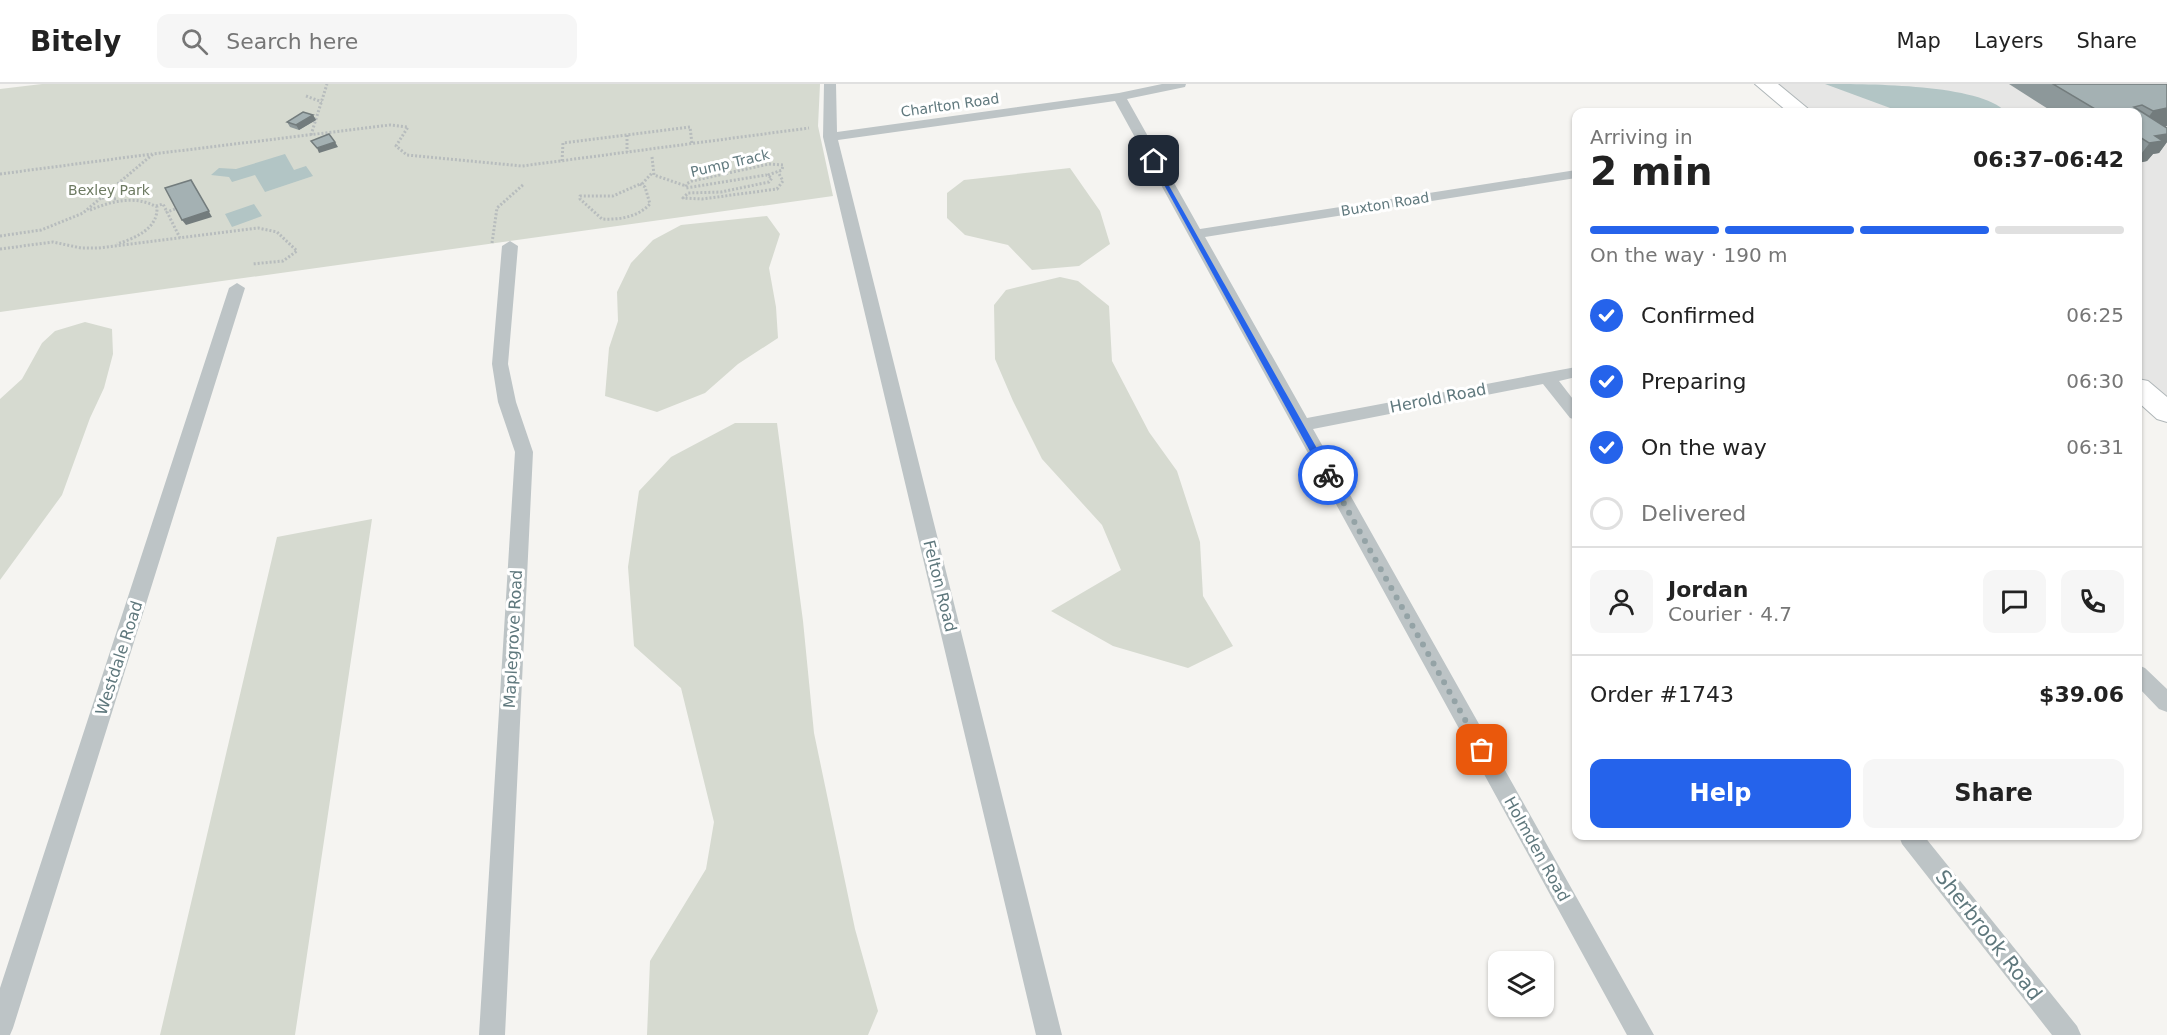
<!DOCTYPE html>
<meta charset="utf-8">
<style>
:root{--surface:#fff;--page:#f6f6f6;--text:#222;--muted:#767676;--line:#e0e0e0;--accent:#2563eb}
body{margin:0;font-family:"DejaVu Sans",sans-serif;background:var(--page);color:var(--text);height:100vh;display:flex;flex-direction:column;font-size:22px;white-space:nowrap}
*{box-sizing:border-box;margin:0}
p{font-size:20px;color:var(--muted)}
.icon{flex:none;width:33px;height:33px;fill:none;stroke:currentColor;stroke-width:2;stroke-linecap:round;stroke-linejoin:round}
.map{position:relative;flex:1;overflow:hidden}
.drawer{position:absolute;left:1572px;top:24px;width:570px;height:732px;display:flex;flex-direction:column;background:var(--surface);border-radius:12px;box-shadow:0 2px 4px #0004}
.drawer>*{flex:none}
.tools{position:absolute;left:1488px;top:867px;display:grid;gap:12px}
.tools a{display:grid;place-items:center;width:66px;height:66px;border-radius:12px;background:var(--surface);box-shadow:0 2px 4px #0004;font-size:30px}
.pin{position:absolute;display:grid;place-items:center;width:51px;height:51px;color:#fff;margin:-26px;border-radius:12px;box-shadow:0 3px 9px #0006}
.courier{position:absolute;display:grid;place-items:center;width:60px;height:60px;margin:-30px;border:4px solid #2563eb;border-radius:50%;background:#fff;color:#222;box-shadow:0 2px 8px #0007}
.head em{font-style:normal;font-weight:600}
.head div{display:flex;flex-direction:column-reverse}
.head{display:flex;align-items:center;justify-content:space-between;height:102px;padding:0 18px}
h1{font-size:39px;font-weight:600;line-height:45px}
.bar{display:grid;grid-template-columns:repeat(4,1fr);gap:9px 6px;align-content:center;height:72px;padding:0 18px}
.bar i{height:8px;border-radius:4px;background:var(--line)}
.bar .on{background:var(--accent)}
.bar p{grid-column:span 4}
.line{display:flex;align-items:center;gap:15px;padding:0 18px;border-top:2px solid var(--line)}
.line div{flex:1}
.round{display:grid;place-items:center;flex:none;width:63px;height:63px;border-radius:12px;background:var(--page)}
ol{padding:0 18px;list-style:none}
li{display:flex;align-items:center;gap:18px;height:66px}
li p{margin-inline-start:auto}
li .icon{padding:6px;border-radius:50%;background:var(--accent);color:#fff;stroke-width:4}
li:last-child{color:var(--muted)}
li i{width:33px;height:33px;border:3px solid var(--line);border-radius:50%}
.button{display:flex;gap:12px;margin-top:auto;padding:12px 18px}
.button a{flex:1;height:69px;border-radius:12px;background:var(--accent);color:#fff;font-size:24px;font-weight:600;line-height:69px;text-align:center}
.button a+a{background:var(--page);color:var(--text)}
header{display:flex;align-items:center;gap:36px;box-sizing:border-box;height:84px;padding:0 30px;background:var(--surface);border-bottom:2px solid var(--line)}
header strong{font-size:28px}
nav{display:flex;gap:33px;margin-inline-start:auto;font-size:21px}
.search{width:420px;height:54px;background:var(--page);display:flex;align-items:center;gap:15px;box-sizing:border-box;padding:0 21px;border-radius:12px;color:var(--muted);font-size:22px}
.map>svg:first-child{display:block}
</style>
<header>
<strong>Bitely</strong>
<div class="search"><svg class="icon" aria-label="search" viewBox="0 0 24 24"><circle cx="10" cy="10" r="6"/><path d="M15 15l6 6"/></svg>Search here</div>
<nav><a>Map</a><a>Layers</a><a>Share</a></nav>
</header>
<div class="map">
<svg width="2167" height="951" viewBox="0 0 2167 951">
<rect width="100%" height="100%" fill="#f5f4f1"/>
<!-- built -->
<path fill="#e6e6e5" d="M1778 0H2167V328L2138 304V28H1814Z"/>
<!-- green -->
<path fill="#d6dad0" d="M42 0H820L818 42 833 112 0 228V5Z
M1070 84 1100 127 1110 160 1079 182 1032 186 1008 161 965 151 947 134V109L964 96Z
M767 132 780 150 769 184 776 223 778 254 738 280 705 309 657 328 605 312 609 264 618 237 617 208 631 179 653 156 681 141Z
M1060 193 1078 197 1109 222 1112 277 1149 348 1177 387 1200 458 1203 512 1233 562 1188 584 1113 562 1051 527 1121 486 1102 441 1042 375 1013 317 995 275 994 221 1006 206Z
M85 238 112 245 113 270 104 304 90 334 62 411 0 496V315L22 295 42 259 55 247Z
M735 339H777L803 537 814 649 855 845 878 927 868 951H647L650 877 706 785 714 738 681 604 634 562 628 483 639 407 671 373Z
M372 435 295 951H160L277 453Z"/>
<!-- water -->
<path fill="#b2c5c5" d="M1825 0C1870 0 1980 0 2006 28H1901Z
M285 70 294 86 306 82 313 92 265 108 255 91 232 98 229 93 211 91 219 84 236 85Z
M254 120 262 132 232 143 225 130Z"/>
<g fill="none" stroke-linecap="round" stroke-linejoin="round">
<!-- primary casing -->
<g stroke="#afb6b8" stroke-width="2">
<path id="primary" d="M1755 0H1778L1812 28H1788Z
M2138 295 2148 297 2167 313V338L2157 335 2138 318Z"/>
</g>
<!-- path -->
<path stroke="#b7bcbd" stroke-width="3" stroke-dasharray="2 2" stroke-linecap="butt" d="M306 12 322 18
M311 51 327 0
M627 51V68
M652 73 654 91 686 102
M562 77 563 59 690 43 692 60
M0 90 152 70
M768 91 782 86 783 81 769 80 692 97 686 100V104L766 91 772 94 769 98 721 108 688 109 683 114 702 115 777 105 783 97 778 88
M640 100 645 103 650 120C638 133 619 136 602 135L580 115V112H613Z
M642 100 652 89
M102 114 118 115
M156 122 163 120 167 128
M175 125 167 128 180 154
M90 126C112 117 135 111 157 123 158 145 135 154 117 160
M0 152 41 146 83 129 153 70 390 41 408 43 396 62 407 71 522 82 809 44
M492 159 497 124 524 100
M0 165 53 158 81 164H98L258 144 277 148 297 167 283 177 252 180"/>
<!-- minor -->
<path fill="#bdc4c6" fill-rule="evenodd" d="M824 0H836L837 48 1119 9 1162 0H1186L1185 3 1127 15 1200 145 1576 86V94L1205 153 1307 334 1576 283V293L1559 297 1576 319V336L1570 334 1543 300 1313 345 1654 951H1627L1115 17 838 56 1062 951H1036L823 53Z
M510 157 518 162 508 280 516 318 533 368 505 951H479L515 368 498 318 492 280 502 162Z
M237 199 245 204 13 944 10 951H0V904L229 204Z
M2138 581 2145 584 2167 605V628L2159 625 2138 603Z
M1899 752H1924L2077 942 2081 951H2052L1902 760Z"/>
<!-- primary -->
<use href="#primary" fill="#fff" fill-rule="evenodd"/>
</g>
<!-- wall -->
<path fill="#8d989a" d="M2009 0H2167L2165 42 2167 44V58L2159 69 2153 70 2147 77 2138 79V28H2053Z
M313 31 316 36 299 46 290 43 287 38Z"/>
<!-- shaded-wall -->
<path fill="#737c7d" d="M2167 24V42L2138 47 2153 27Z
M313 31 316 36 299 46 296 41Z
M2167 50V58L2159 69 2153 70 2147 77 2138 79V74L2155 52Z
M335 58 338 63 319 69 317 64Z
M194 101 212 133 186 141 182 136Z"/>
<!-- building -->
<path fill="#a4b1b3" stroke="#737c7d" stroke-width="1.5" d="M2053 0H2167V24L2153 27 2142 21 2134 23 2167 44V50L2155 52 2163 57 2149 59 2138 52V28H2100Z
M303 28 313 31 296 41 287 38Z
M329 50 335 58 317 64 311 57Z
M191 96 209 127 182 136 165 104Z"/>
<!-- route -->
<path fill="#2563eb" d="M1154 75 1332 391 1331 393 1323 391 1151 77Z"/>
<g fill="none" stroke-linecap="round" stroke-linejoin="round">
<!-- done -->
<path stroke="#94a3a6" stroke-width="6" stroke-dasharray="0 10.8" d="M1328 391 1482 666"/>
</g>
<g text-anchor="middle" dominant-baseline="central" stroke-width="6" stroke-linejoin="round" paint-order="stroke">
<!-- far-street labels -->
<g font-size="14" fill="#5f787d" stroke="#fff">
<text transform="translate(950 21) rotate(-8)">Charlton Road</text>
<text transform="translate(730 79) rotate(-13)">Pump Track</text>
<text transform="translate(1385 120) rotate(-9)">Buxton Road</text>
</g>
<!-- far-park labels -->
<g font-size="14" fill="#6d7a62" stroke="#fff">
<text x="109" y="106">Bexley Park</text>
</g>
<!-- street labels -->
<g font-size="16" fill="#5f787d" stroke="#fff">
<text transform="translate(1438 314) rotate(-11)">Herold Road</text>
<text transform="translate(940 502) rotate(76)">Felton Road</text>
<text transform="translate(513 555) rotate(-87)">Maplegrove Road</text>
<text transform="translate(119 574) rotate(-72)">Westdale Road</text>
<text transform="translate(1537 765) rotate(61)">Holmden Road</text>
</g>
<!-- near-street labels -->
<g font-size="20" fill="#5f787d" stroke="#fff">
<text transform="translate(1989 851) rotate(52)">Sherbrook Road</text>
</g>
</g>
</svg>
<div class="tools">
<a><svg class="icon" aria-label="layers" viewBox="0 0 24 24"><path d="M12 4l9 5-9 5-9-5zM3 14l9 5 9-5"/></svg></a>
</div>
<div class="pin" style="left:1482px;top:666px;background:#ea580c"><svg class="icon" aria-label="bag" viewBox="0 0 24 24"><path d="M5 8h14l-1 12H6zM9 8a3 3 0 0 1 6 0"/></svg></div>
<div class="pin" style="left:1154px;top:77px;background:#1f2937"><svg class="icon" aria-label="home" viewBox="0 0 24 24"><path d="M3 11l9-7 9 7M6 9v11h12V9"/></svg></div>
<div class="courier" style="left:1328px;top:391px"><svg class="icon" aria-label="bike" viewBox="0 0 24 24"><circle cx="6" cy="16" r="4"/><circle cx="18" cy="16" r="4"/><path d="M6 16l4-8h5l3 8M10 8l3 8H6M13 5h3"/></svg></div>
<section class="drawer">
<div class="head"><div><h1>2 min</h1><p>Arriving in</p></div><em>06:37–06:42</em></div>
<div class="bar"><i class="on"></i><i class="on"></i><i class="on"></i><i></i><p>On the way · 190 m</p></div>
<ol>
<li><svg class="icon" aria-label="check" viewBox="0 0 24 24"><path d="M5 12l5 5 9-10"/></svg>Confirmed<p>06:25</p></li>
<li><svg class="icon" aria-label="check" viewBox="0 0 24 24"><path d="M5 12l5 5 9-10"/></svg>Preparing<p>06:30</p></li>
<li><svg class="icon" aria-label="check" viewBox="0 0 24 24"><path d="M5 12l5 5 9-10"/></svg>On the way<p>06:31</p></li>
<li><i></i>Delivered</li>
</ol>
<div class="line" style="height:108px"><a class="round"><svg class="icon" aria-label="person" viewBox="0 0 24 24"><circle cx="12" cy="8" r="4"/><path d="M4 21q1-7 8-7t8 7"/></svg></a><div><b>Jordan</b><p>Courier · 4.7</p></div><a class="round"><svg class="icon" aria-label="chat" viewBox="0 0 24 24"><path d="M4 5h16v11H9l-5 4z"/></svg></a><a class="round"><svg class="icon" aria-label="phone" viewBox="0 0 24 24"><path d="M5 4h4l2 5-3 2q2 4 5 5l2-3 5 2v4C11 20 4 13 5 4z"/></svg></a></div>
<div class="line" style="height:78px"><div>Order #1743</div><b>$39.06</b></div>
<div class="button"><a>Help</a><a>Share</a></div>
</section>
</div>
